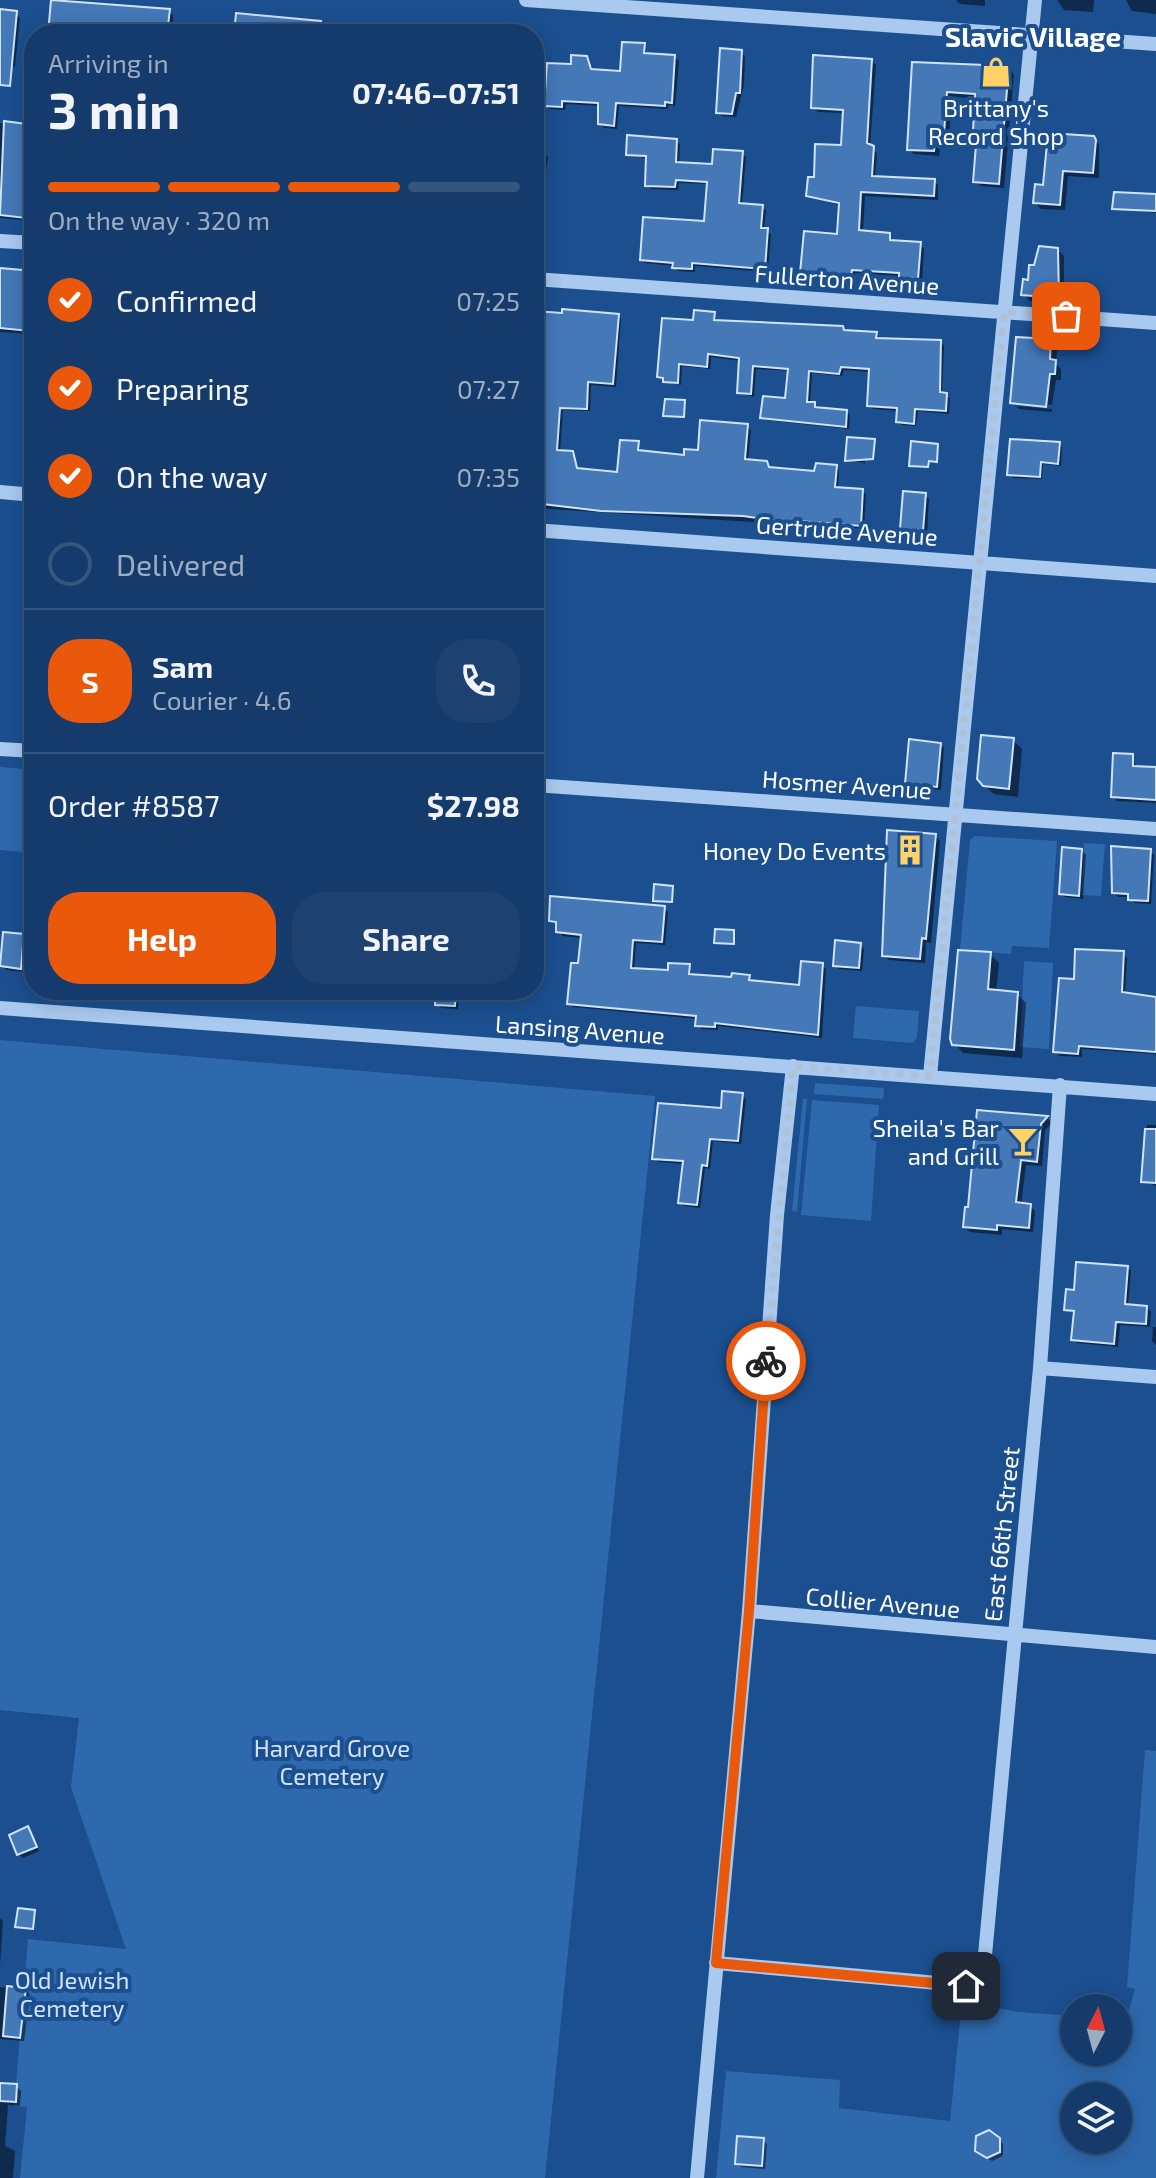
<!DOCTYPE html>
<meta charset="utf-8">
<style>
:root{--surface:#143b6b;--page:#1d4271;--text:#f1f3f6;--muted:#9dadc1;--line:#33557e;--accent:#ea580c}
body{margin:0;font-family:"Exo 2",sans-serif;background:var(--page);color:var(--text);height:100vh;display:flex;flex-direction:column;font-size:30px;white-space:nowrap}
*{box-sizing:border-box;margin:0}
p{font-size:26px;color:var(--muted)}
.icon{flex:none;width:44px;height:44px;fill:none;stroke:currentColor;stroke-width:2;stroke-linecap:round;stroke-linejoin:round}
.map{position:relative;flex:1;overflow:hidden}
.side{position:absolute;left:24px;top:24px;width:520px;height:976px;display:flex;flex-direction:column;background:var(--surface);border-radius:32px;box-shadow:0 4px 20px #0003,0 0 0 2px var(--line)}
.side>*{flex:none}
.needle{width:52px;rotate:6deg}
.buttons{position:absolute;left:1060px;top:1994px;display:grid;gap:16px}
.buttons a{display:grid;place-items:center;width:72px;height:72px;border-radius:50%;background:var(--surface);box-shadow:0 4px 20px #0003,0 0 0 2px var(--line);font-size:40px}
.pin{position:absolute;display:grid;place-items:center;width:68px;height:68px;color:#fff;margin:-34px;border-radius:16px;box-shadow:0 4px 12px #0006}
.courier{position:absolute;display:grid;place-items:center;width:80px;height:80px;margin:-40px;border:6px solid #ea580c;border-radius:50%;background:#fff;color:#222;box-shadow:0 2px 10px #0007}
.summary em{font-style:normal;font-weight:700}
.summary div{display:flex;flex-direction:column-reverse}
.summary{display:flex;align-items:center;justify-content:space-between;height:136px;padding:0 24px}
h1{font-size:52px;font-weight:700;line-height:60px}
.bar{display:grid;grid-template-columns:repeat(4,1fr);gap:12px 8px;align-content:center;height:96px;padding:0 24px}
.bar i{height:10px;border-radius:6px;background:var(--line)}
.bar .active{background:var(--accent)}
.bar p{grid-column:span 4}
.line{display:flex;align-items:center;gap:20px;padding:0 24px;border-top:2px solid var(--line)}
.line div{flex:1}
.round{display:grid;place-items:center;flex:none;width:84px;height:84px;border-radius:32px;background:var(--page)}
ol{padding:0 24px;list-style:none}
li{display:flex;align-items:center;gap:24px;height:88px}
li p{margin-inline-start:auto}
li .icon{padding:8px;border-radius:50%;background:var(--accent);color:#fff;stroke-width:4}
li:last-child{color:var(--muted)}
li i{width:44px;height:44px;border:4px solid var(--line);border-radius:50%}
.action{display:flex;gap:16px;margin-top:auto;padding:16px 24px}
.action a{flex:1;height:92px;border-radius:32px;background:var(--accent);color:#fff;font-size:32px;font-weight:700;line-height:92px;text-align:center}
.action a+a{background:var(--page);color:var(--text)}
.map>svg:first-child{display:block}
</style>
<div class="map">
<svg width="1156" height="2178" viewBox="0 0 1156 2178">
<rect width="100%" height="100%" fill="#1b4f8f"/>
<!-- green -->
<path fill="#2e69ad" fill-rule="evenodd" d="M0 767 34 770V979L24 978 32 853 0 850Z
M975 836 1057 841 1049 948 1012 946 1011 954 960 950 970 840Z
M1084 843 1105 844 1101 896 1082 895Z
M1024 961 1053 963 1049 1049 1020 1047Z
M206 990H301L300 998Z
M856 1006 919 1011 917 1038 912 1043 853 1038Z
M0 1040 655 1096 545 2178H20L27 2107 14 2106 28 1939 126 1949 71 1787 79 1718 0 1710Z
M815 1083 884 1088 883 1099 814 1094Z
M803 1099H807L797 1212 792 1211Z
M812 1100 879 1105 871 1221 801 1215Z
M1145 1750 1156 1751V2178H716L726 2071 840 2080 839 2108 950 2121 962 2001 1018 2012 1074 2016V2052H1118V2019H1126L1135 1989 1127 1987ZM1074 2096H1118V2140H1074Z"/>
<!-- shadow -->
<path fill="#0007" d="M956 0H985V6L960 4Z
M1057 0H1094L1093 12 1064 10Z
M1126 0H1156V14L1132 11Z
M0 11 20 17 15 67 0 66Z
M169 11 173 15 172 34H51Z
M237 15 359 26 364 34H236Z
M409 26 412 29 480 34H394L395 27Z
M644 45 647 55 675 57 679 61 675 106 668 105V109L619 106 617 129 604 128 600 124V106L566 104 565 110 550 109 546 105 572 67 587 58 593 71 622 73Z
M741 52 745 56 744 85 736 117 722 116 718 112Z
M872 61 876 65 870 147 877 153 875 178 934 181 938 185V200L865 196 863 233 889 235 893 242 920 244 924 249 922 283 905 282 900 276 855 273V280L807 277 802 273 839 236 841 206 808 195 843 147 845 113 818 112 813 108Z
M914 64 1008 68 1014 74 1004 188 981 186 975 181 979 135 975 131 977 98 952 97 949 140 940 148 939 156 914 154 909 149Z
M0 123 34 128V221L0 218Z
M1093 138 1099 144V178L1068 176 1065 210 1041 209 1035 203 1045 187Z
M676 141 680 144 679 165 714 167 742 153 746 157 742 205 762 207 766 210 764 230 771 234 768 272 695 266V272L678 271 675 266 645 263 642 260 705 223 708 184 679 183 678 190 651 189 647 185 648 159 628 154Z
M534 153 548 156 546 172 534 171Z
M1156 196V213L1114 208Z
M1058 250 1064 256V303L1030 301 1024 294 1030 267H1035L1037 254Z
M0 271 34 273 32 334 0 332Z
M714 314 717 323 842 328 846 332 876 334 879 340 941 342 944 346 942 395 950 398 949 414 918 411 916 426 902 425 898 422 899 411 873 409 869 405 871 372 844 370 842 376 812 373 810 404 847 412 850 415 849 429 766 420 763 417 787 400 790 371 756 369 754 397 739 393 741 361 711 357 710 369 682 366 681 385 663 380 659 377 695 322Z
M534 315 618 316 621 319 616 387 591 385 590 411 563 410 560 452 572 453 579 471 619 474 638 443 641 453 686 457 747 426 751 430 748 462 767 463 771 470 816 474 836 467 839 470 838 489 862 491 866 494 864 529 534 508Z
M1051 341 1057 348 1056 364 1061 369V380H1056L1052 405 1016 402V406L1052 409V412L1019 409 1012 402Z
M874 441V460L865 459V463L847 460Z
M1059 444 1062 447 1061 466 1043 464 1042 479 1013 478 1009 474Z
M925 495 929 499 927 534 906 532 902 528Z
M1013 740 1022 749 1018 797 994 794 984 785Z
M940 744 944 748 941 790 911 787 907 783Z
M1133 756 1136 768 1156 769V803L1117 801 1113 797Z
M935 836 940 841 931 943 926 942 925 963 889 960 884 955Z
M1082 851 1086 855 1083 899 1065 897 1061 893Z
M1150 851 1154 855 1151 904 1134 903 1130 897H1118L1114 893Z
M664 908 668 912 665 945 636 943 634 970 669 972 689 966 692 976 749 977 753 981 801 987 822 965 826 969 822 1038 718 1026V1030L701 1029 698 1019 573 1007 569 1003 580 965 582 938 562 936 558 925 551 920Z
M23 936 27 940 25 972 6 970 2 965Z
M860 945 864 949 862 971 839 969 835 965Z
M1123 953 1127 958 1125 994 1156 997V1054L1082 1049V1057L1060 1056 1055 1052 1076 981Z
M990 954 999 963 996 992 1017 994 1026 1003 1022 1058 963 1053 954 1043Z
M307 990H459L458 1009 441 1008 437 1002 327 991 326 999 311 997Z
M742 1095 746 1099 741 1144 713 1141 710 1169 705 1168 700 1208 684 1206 680 1202 684 1164 658 1162 655 1158Z
M978 1112 1047 1118 1052 1123 1045 1130 1042 1166 1026 1165 1021 1205 1030 1206 1035 1211 1033 1232 1002 1229V1235L970 1232 965 1227 970 1209Z
M1147 1125H1156V1186L1143 1181Z
M1127 1267 1131 1271 1128 1306 1147 1308 1151 1312 1150 1327H1156V1345L1152 1341 1153 1327 1120 1325 1118 1347 1077 1343 1073 1339 1076 1314 1066 1309 1076 1292Z
M27 1828 39 1851 23 1858 19 1854Z
M0 1918 3 1921 0 1965Z
M0 1987 25 1990 30 1994 24 2041 0 2039Z
M0 2085 16 2086 21 2091 20 2106 8 2105 5 2146 15 2151 13 2178H0Z
M999 2139 1003 2144V2156L992 2161 982 2155Z
M763 2140 767 2144 765 2169 741 2167 737 2163Z"/>
<!-- building -->
<path fill="#4478b7" stroke="#cfe3fa" stroke-width="2" d="M51 0 170 9 167 34H48Z
M0 9 17 11 10 86 0 85Z
M236 13 321 21 320 34H234Z
M622 42 645 43 644 53 675 55 672 103 665 102V106L616 103 614 126 598 124V103L562 101V107L544 106 547 63 571 64V55L587 56 591 69 620 71Z
M720 48 742 50 740 93H736L732 114 716 113Z
M813 55 872 59 867 143 874 146 872 176 935 179 934 196 861 192 859 230 890 233V240L921 242 918 279 899 278V273L852 270 851 276 800 273 804 231 837 234 839 203 806 196 808 177H814L815 144 841 145 843 110 811 108Z
M912 62 1009 66 999 184 973 182 977 132 973 131 975 94 947 92 944 134 935 142 934 151 907 150Z
M4 121 34 125V219L0 215Z
M1048 133 1094 136 1096 140 1093 173 1063 171 1060 205 1033 203 1035 184 1043 185Z
M627 135 677 139 676 162 712 164 713 149 743 151 739 203 763 205 761 228H768L765 269 692 263V269L672 268 673 263 640 260 643 217 704 221 707 182 676 180 675 187 645 186 646 156 626 155Z
M1114 192 1156 194V211L1112 209Z
M1039 246 1058 248 1059 298 1021 295 1023 279 1028 280 1029 265H1034Z
M0 268 34 271V327L29 326V331L0 328Z
M562 309 619 314 613 384 588 382 587 409 560 408 557 450 573 451 577 468 617 472 620 440 639 441 638 450 684 455V449L698 450 700 420 748 424 745 459 767 461 769 467 814 471 816 463 837 465 835 487 863 489 861 526 799 521V524L743 516 601 511 534 503V311L562 313Z
M694 310 715 312 714 320 843 326 844 330 877 332 876 338 941 340 940 392 947 393 946 411 915 409 914 424 896 422 897 408 867 406 869 369 841 367 839 374 809 371 807 402H815V407L847 410 846 427 760 418 763 396 785 398 788 369 753 366 751 394 737 393 739 358 708 354 707 367 679 364 678 383 663 382V378L657 377 662 318 693 320Z
M1016 337 1051 339 1050 359 1056 360 1055 374H1050L1046 407 1010 403Z
M665 399 685 400 684 417 663 416Z
M847 437 875 439 873 459 845 461Z
M1010 439 1060 442 1058 464 1041 462 1040 477 1007 475Z
M911 441 938 444 937 462 929 461 928 467 909 466Z
M903 491 926 493 923 531 900 529Z
M981 735 1014 738 1009 789 983 786 977 779Z
M909 739 941 743 937 787 905 784Z
M1113 753 1133 754V766L1156 767V800L1111 797Z
M887 830 936 834 926 939 922 938 920 959 882 956Z
M1111 846 1151 849 1148 901 1128 900V894L1112 893Z
M1062 847 1082 849 1079 896 1059 894Z
M654 884 673 886 672 902 653 901Z
M550 896 665 906 662 942 633 940 631 968 668 970V963L690 964 689 974 731 977 732 973 750 975 749 980 799 985 801 961 823 963 818 1035 715 1023V1027L695 1026 696 1016 567 1004 571 963H578L581 935 556 932V922L549 921Z
M715 929 734 930V944L714 943Z
M3 932 24 934 21 969 0 966Z
M835 940 861 943 859 968 833 966Z
M1075 949 1124 951 1122 992 1156 997V1052L1079 1046 1078 1054 1053 1052 1059 978 1074 979Z
M958 950 991 952 988 989 1018 992 1014 1050 952 1045 950 1039Z
M436 990H456L455 1006 435 1005Z
M722 1091 743 1093 738 1141 710 1139 707 1166 702 1165 697 1205 678 1203 683 1161 652 1159 658 1103 721 1108Z
M977 1110 1048 1116 1041 1124 1037 1162 1021 1160 1016 1202 1031 1204 1029 1228 997 1225V1230L963 1227 965 1207H968Z
M1145 1129H1156V1183L1141 1182Z
M1076 1262 1128 1266 1125 1304 1147 1306 1146 1324 1116 1322 1114 1344 1071 1340 1074 1311 1064 1310 1066 1289 1074 1290Z
M28 1826 37 1847 17 1855 9 1835Z
M18 1908 35 1910 33 1929 15 1927Z
M7 1986 26 1988 20 2038 3 2036Z
M0 2083 17 2084 16 2102 0 2101Z
M989 2130 1000 2138V2152L987 2158 975 2151 976 2136Z
M737 2136 764 2138 762 2166 735 2164Z"/>
<g fill="none" stroke-linecap="round" stroke-linejoin="round">
<!-- minor -->
<path stroke="#a9c9ee" stroke-width="14" d="M526 0 1156 44
M0 241 34 243
M534 279 1156 323
M0 492 34 495
M534 530 1156 576
M0 749 34 751
M534 785 1156 829
M0 1008 1156 1094
M930 1076 1035 0
M1040 1368 1156 1377
M749 1611 1156 1647
M716 1963 982 1987 1040 1368 1060 1085
M697 2178 749 1611 777 1215 793 1066"/>
</g>
<g fill="none" stroke-linecap="round" stroke-linejoin="round">
<!-- done -->
<path stroke="#afc1d8" stroke-width="8" stroke-dasharray="0 14.4" d="M766 1361 793 1066 930 1076 1004 312 1066 316"/>
<!-- route -->
<path stroke="#ea580c" stroke-width="10" d="M766 1361 749 1611 716 1963 966 1986"/>
</g>
<!-- icons -->
<defs>
<g id="shop-bare" transform="scale(2.4)"><path d="M-5-2.5h2.3a2.7 3.5 0 0 1 5.4 0H5L5.5 6h-11ZM-1.5-2.5h3a1.5 2.3 0 0 0-3 0Z" fill="#ffd166" stroke="#1b4f8f" stroke-width="2.5" paint-order="stroke"/></g>
<g id="building-bare" transform="scale(2.4)"><path d="M-4-6H4V6H1V3H-1V6H-4ZM-2.5-4.3h1.7v1.8h-1.7ZM.8-4.3h1.7v1.8H.8ZM-2.5-1h1.7V.8h-1.7ZM.8-1h1.7V.8H.8Z" fill="#ffd166" stroke="#1b4f8f" stroke-width="2.5" paint-order="stroke"/></g>
<g id="bar-bare" transform="scale(2.4)"><path d="M-6-5H6L.8 .8V4.5H3.5V6h-7V4.5H-.8V.8Z" fill="#ffd166" stroke="#1b4f8f" stroke-width="2.5" paint-order="stroke"/></g>
</defs>
<g fill-rule="evenodd">
<use href="#shop-bare" x="996" y="72"/>
<use href="#building-bare" x="910" y="850"/>
<use href="#bar-bare" x="1023" y="1141"/>
</g>
<g text-anchor="middle" dominant-baseline="central" stroke-width="8" stroke-linejoin="round" paint-order="stroke">
<!-- poi labels -->
<g font-size="24" fill="#fff" stroke="#1b4f8f" text-anchor="end">
<text x="996" y="107" text-anchor="middle">Brittany's<tspan x="996" dy="28">Record Shop</tspan></text>
<text x="886" y="850">Honey Do Events</text>
<text x="999" y="1127">Sheila's Bar<tspan x="999" dy="28">and Grill</tspan></text>
</g>
<!-- street labels -->
<g font-size="24" fill="#fff" stroke="#1b4f8f">
<text transform="translate(847 279) rotate(4)">Fullerton Avenue</text>
<text transform="translate(847 530) rotate(4)">Gertrude Avenue</text>
<text transform="translate(847 784) rotate(4)">Hosmer Avenue</text>
<text transform="translate(580 1029) rotate(4)">Lansing Avenue</text>
<text transform="translate(1001 1534) rotate(-84)">East 66th Street</text>
<text transform="translate(883 1602) rotate(5)">Collier Avenue</text>
</g>
<!-- park labels -->
<g font-size="24" fill="#cfe3fa" stroke="#1b4f8f">
<text x="332" y="1747">Harvard Grove<tspan x="332" dy="28">Cemetery</tspan></text>
<text x="72" y="1979">Old Jewish<tspan x="72" dy="28">Cemetery</tspan></text>
</g>
<!-- quarter labels -->
<g font-size="28" font-weight="bold" fill="#fff" stroke="#1b4f8f">
<text x="1033" y="36">Slavic Village</text>
</g>
</g>
</svg>
<div class="buttons">
<a><svg class="needle" viewBox="-14 -14 28 28"><path d="M0-13l5 13h-10z" fill="#e53935"/><path d="M0 13l5-13h-10z" fill="#9dadc1"/></svg></a>
<a><svg class="icon" aria-label="layers" viewBox="0 0 24 24"><path d="M12 4l9 5-9 5-9-5zM3 14l9 5 9-5"/></svg></a>
</div>
<div class="pin" style="left:1066px;top:316px;background:#ea580c"><svg class="icon" aria-label="bag" viewBox="0 0 24 24"><path d="M5 8h14l-1 12H6zM9 8a3 3 0 0 1 6 0"/></svg></div>
<div class="pin" style="left:966px;top:1986px;background:#1f2937"><svg class="icon" aria-label="home" viewBox="0 0 24 24"><path d="M3 11l9-7 9 7M6 9v11h12V9"/></svg></div>
<div class="courier" style="left:766px;top:1361px"><svg class="icon" aria-label="bike" viewBox="0 0 24 24"><circle cx="6" cy="16" r="4"/><circle cx="18" cy="16" r="4"/><path d="M6 16l4-8h5l3 8M10 8l3 8H6M13 5h3"/></svg></div>
<section class="side">
<div class="summary"><div><h1>3 min</h1><p>Arriving in</p></div><em>07:46–07:51</em></div>
<div class="bar"><i class="active"></i><i class="active"></i><i class="active"></i><i></i><p>On the way · 320 m</p></div>
<ol>
<li><svg class="icon" aria-label="check" viewBox="0 0 24 24"><path d="M5 12l5 5 9-10"/></svg>Confirmed<p>07:25</p></li>
<li><svg class="icon" aria-label="check" viewBox="0 0 24 24"><path d="M5 12l5 5 9-10"/></svg>Preparing<p>07:27</p></li>
<li><svg class="icon" aria-label="check" viewBox="0 0 24 24"><path d="M5 12l5 5 9-10"/></svg>On the way<p>07:35</p></li>
<li><i></i>Delivered</li>
</ol>
<div class="line" style="height:144px"><b class="round" style="background:var(--accent);color:#fff">S</b><div><b>Sam</b><p>Courier · 4.6</p></div><a class="round"><svg class="icon" aria-label="phone" viewBox="0 0 24 24"><path d="M5 4h4l2 5-3 2q2 4 5 5l2-3 5 2v4C11 20 4 13 5 4z"/></svg></a></div>
<div class="line" style="height:104px"><div>Order #8587</div><b>$27.98</b></div>
<div class="action"><a>Help</a><a>Share</a></div>
</section>
</div>
